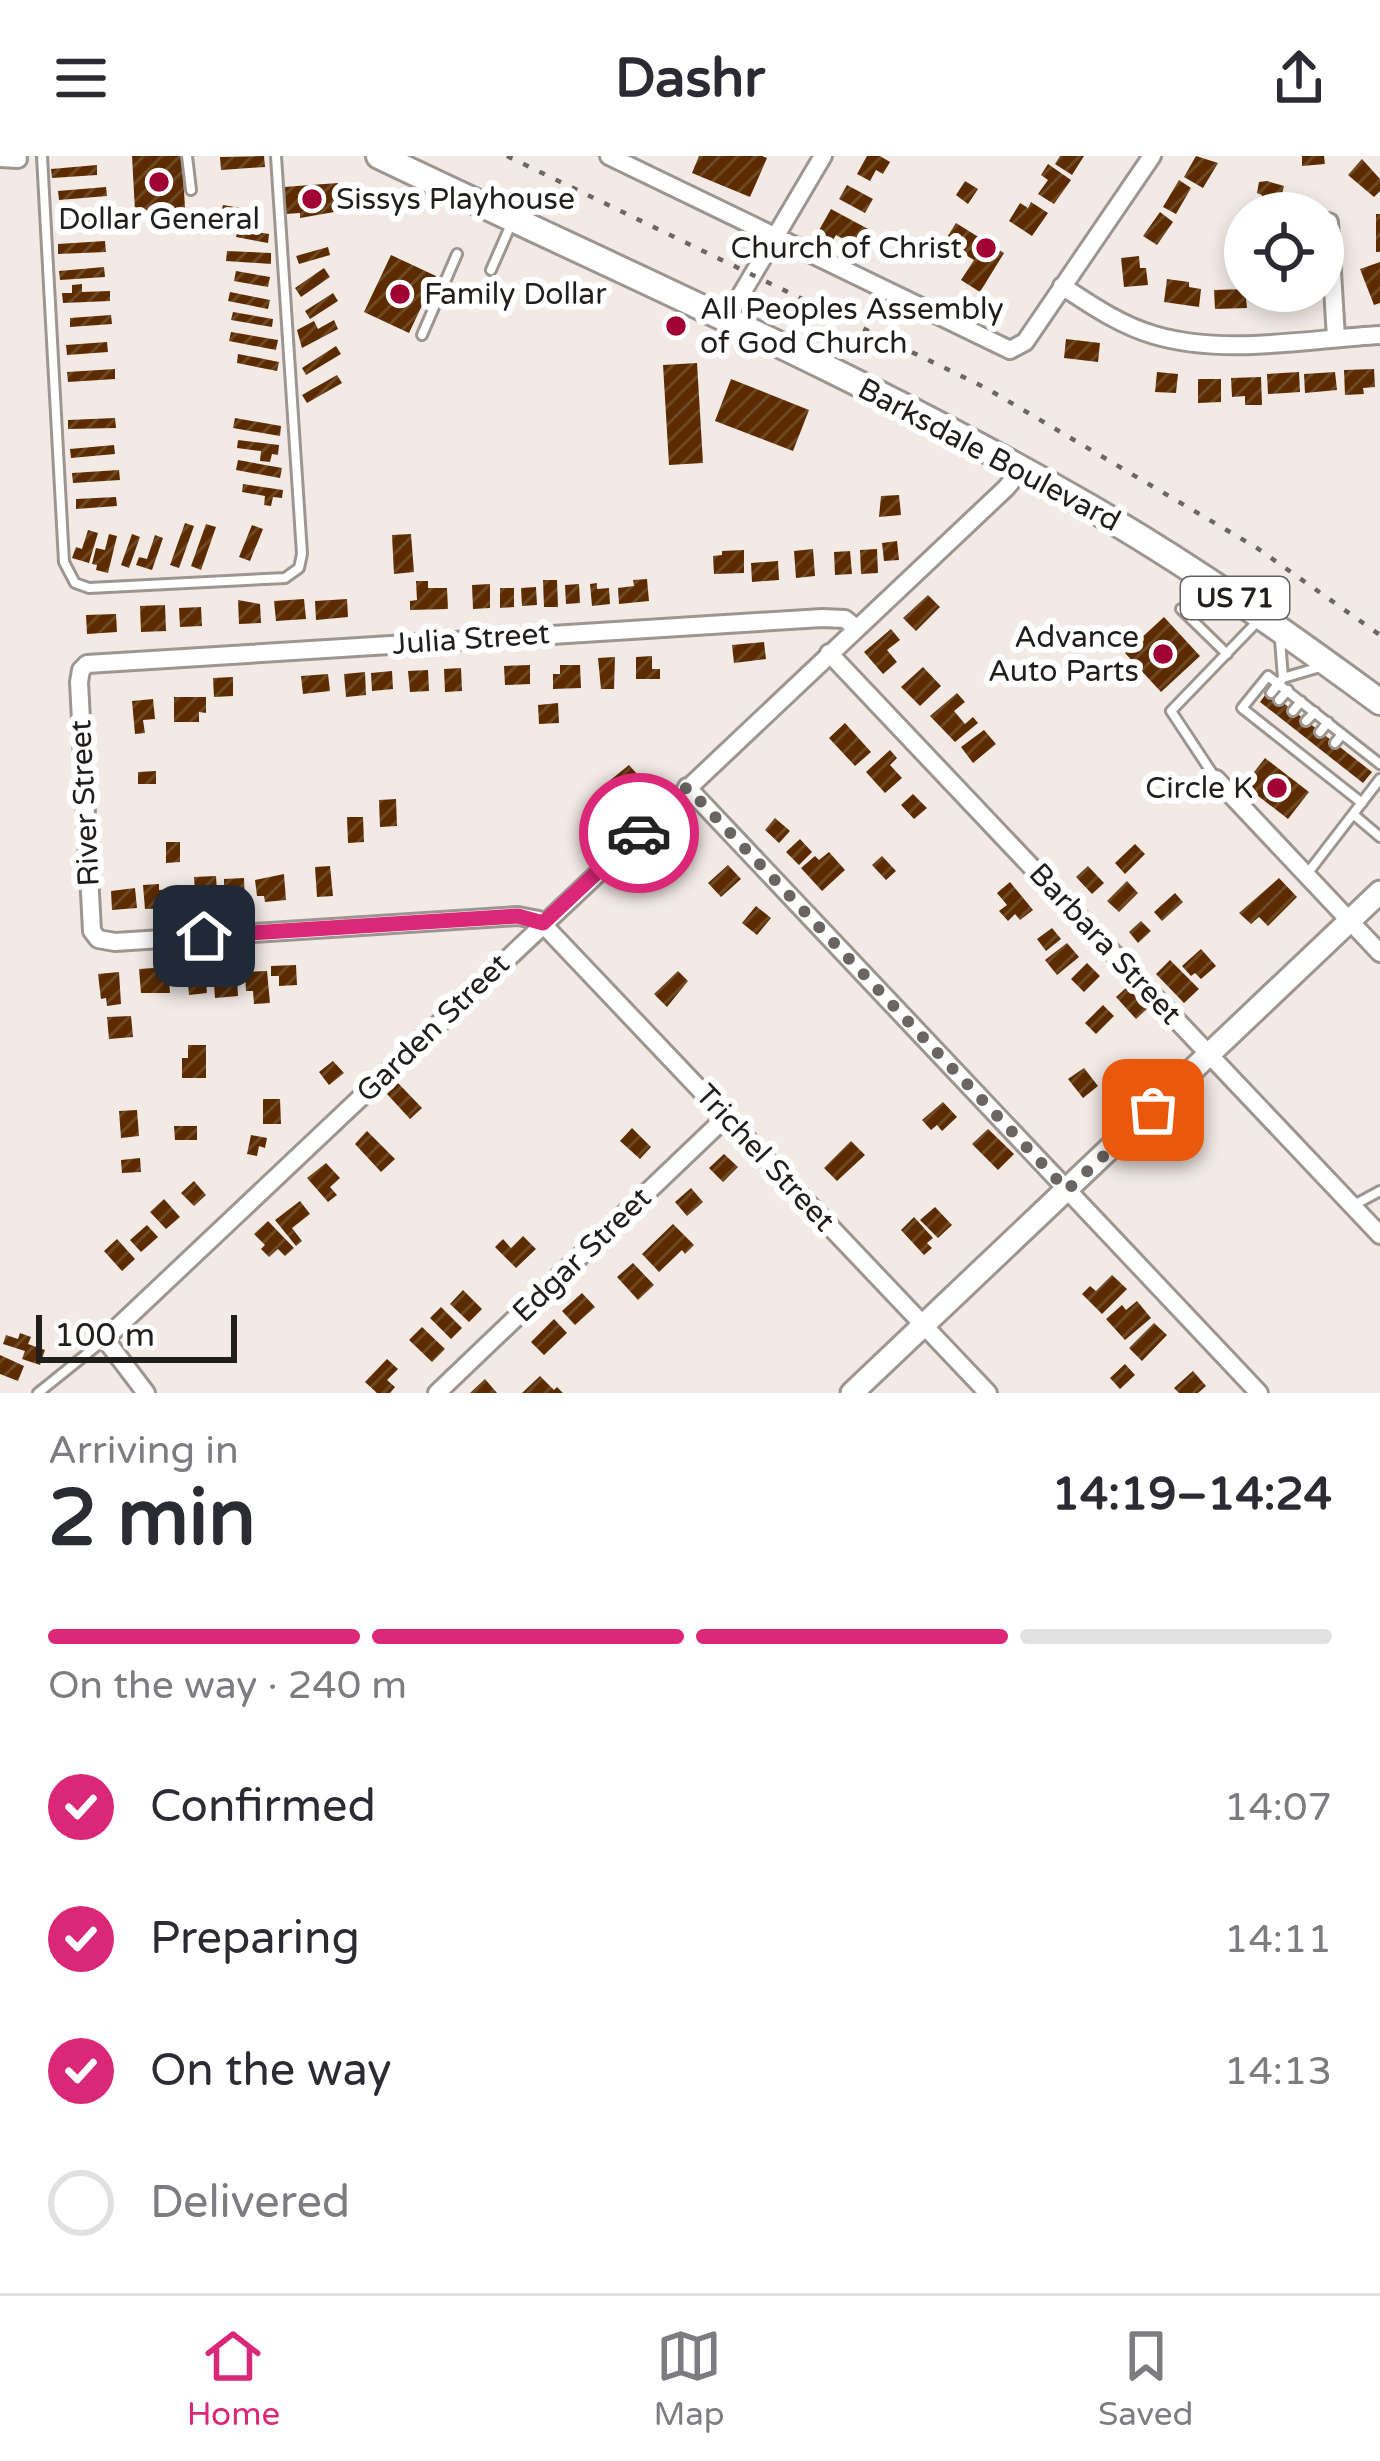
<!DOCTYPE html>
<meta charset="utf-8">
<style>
:root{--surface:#fff;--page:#f7f7f7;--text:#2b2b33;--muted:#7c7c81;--line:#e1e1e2;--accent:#db2777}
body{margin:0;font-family:"Varela Round",sans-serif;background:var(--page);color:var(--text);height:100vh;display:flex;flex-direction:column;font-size:45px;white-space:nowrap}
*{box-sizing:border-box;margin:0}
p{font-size:39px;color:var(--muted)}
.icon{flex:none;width:66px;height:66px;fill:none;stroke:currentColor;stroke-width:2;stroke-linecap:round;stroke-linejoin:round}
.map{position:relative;height:1237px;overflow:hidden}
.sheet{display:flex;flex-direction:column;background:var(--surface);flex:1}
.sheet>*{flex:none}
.controls{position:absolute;left:1224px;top:36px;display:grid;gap:24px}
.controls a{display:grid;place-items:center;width:120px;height:120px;border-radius:50%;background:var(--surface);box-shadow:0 6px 18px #0003;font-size:60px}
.scale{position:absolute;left:36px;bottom:30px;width:201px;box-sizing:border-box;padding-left:12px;border:6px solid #211e1c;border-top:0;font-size:33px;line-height:42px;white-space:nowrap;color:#211e1c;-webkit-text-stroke:9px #fff;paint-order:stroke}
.pin{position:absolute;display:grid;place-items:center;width:102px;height:102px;color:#fff;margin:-51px;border-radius:24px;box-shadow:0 6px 18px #0006}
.courier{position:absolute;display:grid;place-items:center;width:120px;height:120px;margin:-60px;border:9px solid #db2777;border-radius:50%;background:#fff;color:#222;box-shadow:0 3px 15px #0007}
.overview em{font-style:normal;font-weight:700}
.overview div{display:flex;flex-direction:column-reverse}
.overview{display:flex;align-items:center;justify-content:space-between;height:204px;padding:0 48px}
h1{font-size:78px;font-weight:700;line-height:90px}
.bar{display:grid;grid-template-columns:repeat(4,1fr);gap:18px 12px;align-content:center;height:144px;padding:0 48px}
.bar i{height:15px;border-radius:9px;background:var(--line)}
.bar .selected{background:var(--accent)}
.bar p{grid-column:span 4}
ol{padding:0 48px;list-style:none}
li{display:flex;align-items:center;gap:36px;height:132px}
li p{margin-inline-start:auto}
li .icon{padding:12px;border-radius:50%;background:var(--accent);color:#fff;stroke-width:4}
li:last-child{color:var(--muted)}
li i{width:66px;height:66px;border:6px solid var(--line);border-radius:50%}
header{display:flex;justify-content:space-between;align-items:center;height:156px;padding:0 48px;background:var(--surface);font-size:54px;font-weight:700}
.menu{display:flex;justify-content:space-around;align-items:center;height:168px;border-top:3px solid var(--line);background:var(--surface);font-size:33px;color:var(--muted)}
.menu a{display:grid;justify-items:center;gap:6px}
.menu .selected{color:var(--accent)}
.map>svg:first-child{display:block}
</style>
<header><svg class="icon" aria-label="menu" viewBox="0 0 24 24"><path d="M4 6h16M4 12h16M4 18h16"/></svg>Dashr<svg class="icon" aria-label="share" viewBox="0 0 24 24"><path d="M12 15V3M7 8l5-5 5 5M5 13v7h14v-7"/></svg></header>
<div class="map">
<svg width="1380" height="1237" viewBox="0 0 1380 1237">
<defs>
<pattern id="building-hatch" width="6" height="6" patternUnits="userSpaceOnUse" patternTransform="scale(3)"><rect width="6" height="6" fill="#5c2c00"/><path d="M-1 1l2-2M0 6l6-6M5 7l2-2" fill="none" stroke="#6f4925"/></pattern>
</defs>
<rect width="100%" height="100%" fill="#f3eae5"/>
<!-- building -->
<path fill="url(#building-hatch)" d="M132 0H182L185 52 135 55Z
M264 0 265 11 221 14 220 1Z
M699 0H762L767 2 750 41 692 17Z
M867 0H880L890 6 883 18 876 14 870 25 857 18Z
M1060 0H1084L1072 19 1055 8Z
M1196 0 1218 7 1203 32 1184 21Z
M1302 0H1324L1325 8 1302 10Z
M1362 3 1380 23V35L1374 41 1348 19Z
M1048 8 1071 24 1054 48 1038 38 1048 24 1041 19Z
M97 9V19L52 22 51 13Z
M1179 24 1191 32 1176 58 1163 51Z
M965 25 978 33 968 48 956 39Z
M1267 25 1284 30 1277 57 1258 55 1262 39 1257 37 1259 26Z
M338 27 340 55 300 62V57L285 58 284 31Z
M847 29 873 43 865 57 839 43Z
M106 31 107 40 59 44 58 35Z
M1031 46 1048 57 1032 80 1009 65 1020 47 1028 52Z
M223 49 263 56 261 64 221 57Z
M831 53 870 74 860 92 836 79 833 84 818 76Z
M1160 56 1173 66 1157 89 1143 80Z
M102 58V68L69 69V59Z
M1376 58H1380V96H1376Z
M956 67 1004 97 980 136 961 124 974 104 944 86Z
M238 73 269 78 268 87 236 81Z
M105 85 106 96 58 98V88Z
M328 91 330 99 299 108 296 100Z
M227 95 271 97V108L226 105Z
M391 99 436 120 409 177 364 156Z
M1139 100 1140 112H1146L1148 129 1124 131 1121 102Z
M1380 106V147L1374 149 1360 113Z
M104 111 105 121 60 124 59 115Z
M324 112 330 121 301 141 295 132Z
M236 115 270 121 268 131 234 125Z
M1167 123 1189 126V131L1201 133 1199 151 1164 146Z
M82 128V136L110 135V145L63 147 62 137H72V129Z
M1245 133 1247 152 1215 153 1214 134Z
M1275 135H1295L1291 153 1271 148Z
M230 136 270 144 268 153 228 145Z
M333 137 338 145 310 163 305 155Z
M233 156 273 163 272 171 231 164Z
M111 159 112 168 70 171V162Z
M334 164 338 173 302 192 297 174 314 165 318 173Z
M231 176 278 184 276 194 229 185Z
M1066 183 1100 187 1098 206 1064 202Z
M107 186 108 196 67 199 66 189Z
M336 190 341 198 306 219 302 212Z
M238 198 279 206 277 215 237 207Z
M697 207 703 307 669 309 663 209Z
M115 213V223L68 226 67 216Z
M1374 213 1375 231 1363 232 1364 238 1345 239 1344 214Z
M1157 216 1178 218 1176 237 1155 236Z
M1299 216 1300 236 1268 238 1267 218Z
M1335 216 1337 234 1305 237 1304 218Z
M337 219 342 227 307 247 302 239Z
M1261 221 1262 249H1245V240L1232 241 1231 222Z
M731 223 809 254 793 295 715 265Z
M1198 223H1221V246L1198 247Z
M115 262 116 272 68 273V264Z
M235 262 281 270 280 280 233 272Z
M238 284 279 289 278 299 272 298 270 306 260 305 261 295 237 292Z
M114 289 115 298 71 302 70 293Z
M238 304 282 312 280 322 236 314Z
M119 314 120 324 73 327 72 317Z
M243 328 283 334 282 342 273 341 271 350 264 349 265 340 242 336Z
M899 339 901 359 879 361 881 340Z
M116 341 117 350 76 353V343Z
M185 367 194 370 179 412 170 409Z
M206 368 216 371 201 414 191 410Z
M252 369 263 373 250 405 239 401Z
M88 374 98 377 89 407 72 402 76 391 82 393Z
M109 378 117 380 108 417 96 414 97 409 92 408 96 392 105 394Z
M132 378 140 381 129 412 121 409Z
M411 378 414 416 394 418 392 379Z
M155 379 163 382 152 414 136 409 139 401 147 403Z
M897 385 899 404 884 405 882 387Z
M813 393 815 420 796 422 794 395Z
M877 393 878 417 861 418 860 394Z
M744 394V417L714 418 713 400 722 399V395Z
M850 395 852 418 835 419 834 396Z
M778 405 779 424 752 426 751 407Z
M647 423 649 445 619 448 618 432 634 430 633 424Z
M543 424H557L558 451H544Z
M416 425H428V432H447L448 453 410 454V445L417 444Z
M597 427V433L609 432 610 448 592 450 590 428Z
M490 428V452L473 453 472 429Z
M579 428 580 447 566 448 565 429Z
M536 431 537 449 522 450 521 432Z
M500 432H514V451L500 452Z
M928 439 940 451 916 475 903 462Z
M304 443 306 463 276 465 274 445Z
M347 443 348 461 316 464 315 445Z
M238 444 260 448 261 467 239 468Z
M165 449 166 475 141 476 140 450Z
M201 451 202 470 180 471 179 452Z
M116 458 117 476 87 478 86 459Z
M1164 461 1200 500 1161 536 1125 497Z
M891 473 900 484 887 494 897 506 883 518 864 496Z
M764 486 766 503 734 507 732 489Z
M652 500V513H660V523H636V501Z
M615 501 614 533H601L598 502Z
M530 509V528L505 529 504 510Z
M560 509H580L581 532 553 533V518H560Z
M923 511 941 530 920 550 901 531Z
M461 512 462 535 445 536 444 513Z
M428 514 429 535 410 536 408 515Z
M392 515 393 533 372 535 371 517Z
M365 516 366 539 346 541 344 518Z
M328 518 330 535 303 538 301 520Z
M233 521V540L214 541 213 522Z
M1268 535 1372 616 1363 627 1260 546Z
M957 537 965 546 954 555 965 568 973 561 978 567 955 586 930 560Z
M174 541H206V557L199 556V566H174Z
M153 543 155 563 143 564 145 577 135 578 132 545Z
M558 547 559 567 539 568 538 549Z
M845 567 871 596 855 610 829 582Z
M984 574 996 588 973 607 961 591Z
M890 594 897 602 890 609 902 622 885 637 866 616Z
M1265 602 1309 636 1288 663 1244 629Z
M629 609 638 619 631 625 636 631 621 643 608 626Z
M156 615V628H138V616Z
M913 638 927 652 914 663 901 649Z
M396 643 397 670 380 671 379 644Z
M347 661H363L364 686 348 687Z
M775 662 790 675 779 687 765 674Z
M683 669 697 680 681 699 667 687Z
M800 683 812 696 799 709 786 696Z
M166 686H180V706L166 707Z
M1135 688 1145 698 1125 718 1115 707Z
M662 690 680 706 666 729 659 722 651 731 636 718Z
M829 696 845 714 822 735 801 712 815 700 819 704Z
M882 700 896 715 886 724 872 709Z
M728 709 741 723 721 741 708 727Z
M330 710 333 740 317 741 315 711Z
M1088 710 1104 727 1092 738 1076 721Z
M284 718 286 744 265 746 264 740H257L255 724Z
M216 720 218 751 196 752 194 721Z
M244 722 245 750 224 751V723Z
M1279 722 1297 741 1268 770 1259 761 1251 768 1239 757Z
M1127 725 1138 737 1119 756 1107 745Z
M1010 726 1033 754 1020 764 1015 758 1008 765 999 755 1007 749 997 737Z
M159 728V734L178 733 179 752 145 753 143 729Z
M135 732 137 752 112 754 111 735Z
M1175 737 1183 746 1162 765 1154 756Z
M756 750 771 762 757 779 742 767Z
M1141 765 1151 775 1138 787 1129 776Z
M1052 772 1061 783 1046 795 1037 783Z
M1067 787 1079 801 1057 819 1045 804Z
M1201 793 1216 810 1201 823 1195 817 1191 820 1182 810Z
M1170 804 1199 833 1184 847 1156 818Z
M1087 807 1100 820 1084 836 1071 823Z
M296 809 297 829 279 830V820H271V810Z
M168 811 170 837H141L139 813Z
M205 812 207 837 189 839 187 814Z
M230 813 231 820H237L238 840 215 842 213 814Z
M267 815 270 847 254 848 253 835H246L245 816Z
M678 815 688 825 667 851 654 838Z
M119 816 121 848 107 850 106 842 101 843 98 818Z
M1127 831 1147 853 1136 863 1116 841Z
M1103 849 1114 860 1096 878 1085 867Z
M131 860 133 881 109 883 107 861Z
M188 889H206V922H182V902H188Z
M333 905 344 917 329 929 319 916Z
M1084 912 1098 930 1083 942 1068 923Z
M398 927 422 952 410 963 387 938Z
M263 943H280L281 968H263Z
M943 946 957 961 942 975 937 969 931 974 922 964Z
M137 954 139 980 121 982 119 955Z
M174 970H197V984H175Z
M632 972 651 991 640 1003 620 985Z
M988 973 1014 998 998 1014 972 988Z
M367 975 395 1003 381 1016 355 988Z
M251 979 267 982 265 992 259 990 257 1000 247 998Z
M851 985 865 999 837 1025 824 1012Z
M724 998 738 1011 723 1026 709 1012Z
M140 1002 141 1016 122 1017 121 1004Z
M326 1007 340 1022 330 1031 337 1039 328 1046 307 1022Z
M194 1025 206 1039 194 1050 181 1037Z
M691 1032 703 1046 687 1060 675 1046Z
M164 1043 180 1061 166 1073 150 1056Z
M300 1045 310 1058 292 1072 302 1085 296 1090 275 1064Z
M935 1051 952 1069 938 1082 920 1064Z
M914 1061 933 1082 927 1087 932 1092 924 1099 901 1074Z
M268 1065 294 1092 285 1100 278 1093 269 1101 261 1093 265 1089 254 1078Z
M673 1068 694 1089 685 1098 682 1094 659 1116 642 1098Z
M147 1069 158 1081 141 1096 130 1084Z
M523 1080 536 1093 516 1112 495 1091 503 1083 511 1092Z
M117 1083 135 1103 122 1115 104 1095Z
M633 1107 654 1129 638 1144 617 1121Z
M1112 1119 1127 1133 1102 1158 1082 1138 1090 1130 1096 1135Z
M463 1134 482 1153 469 1166 450 1148Z
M582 1137 595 1151 575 1169 562 1155Z
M1137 1145 1151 1162 1125 1184 1106 1163 1122 1149 1126 1154Z
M441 1151 462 1172 451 1183 430 1162Z
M554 1163 567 1177 544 1199 531 1186Z
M1154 1167 1167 1179 1142 1205 1129 1192Z
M422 1171 445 1193 432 1206 409 1184Z
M20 1177 31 1181 28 1188 45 1194 40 1209 22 1203 25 1195 3 1188 6 1179 18 1183Z
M0 1199 24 1210 18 1225 0 1218Z
M387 1203 398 1213 387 1224 395 1231 390 1237H377L365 1226Z
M1125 1208 1135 1219 1120 1233 1110 1222Z
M1193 1215 1206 1230 1198 1237H1179L1174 1232Z
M540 1220 554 1234 557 1231 563 1237H522Z
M485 1223 497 1237H470Z"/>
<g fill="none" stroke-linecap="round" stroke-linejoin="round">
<!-- service casing -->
<g stroke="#9d9690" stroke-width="14">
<path id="service" d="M42 0 64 406 75 427 89 432 285 422 299 412 302 398 276 0
M187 0 191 34
M491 114 512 66
M422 179 457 98
M1181 453 1227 498
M1280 484 1283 522
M1271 537 1283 522 1320 511
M1279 544 1288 534
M1293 555 1301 545
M1306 565 1315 556
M1320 576 1328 566
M1335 587 1342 578
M1216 623 1171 555 1257 466
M1362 647 1242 552 1268 520 1380 608
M1353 658 1380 681
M1307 718 1380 623
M1354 1049 1380 1035
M38 1237 104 1184"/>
</g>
<!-- minor casing -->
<g stroke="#9d9690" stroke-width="22">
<path id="minor" d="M609 0 1010 194 1025 186 1152 0
M0 2 18 3
M1329 66 1336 182
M1062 130C1091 149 1120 169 1154 179 1225 200 1307 183 1380 179
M726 164 823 0
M856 472 845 463 822 462 87 508 81 514 79 526 92 775 98 783 115 786 518 760 539 764 988 1237
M829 497 1380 1079
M1216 623 1380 797
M687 631 1259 1237
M146 1237 105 1183 1006 332 1022 313
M437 1237 726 961"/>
</g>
<!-- tertiary casing -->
<g stroke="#9d9690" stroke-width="27">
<path id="tertiary" d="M852 1237 1380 736"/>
</g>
<!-- primary casing -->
<g stroke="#9d9690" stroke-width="30">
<path id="primary" d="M379 0C615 113 857 217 1084 348 1187 407 1284 475 1380 546"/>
</g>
<!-- service -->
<use href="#service" stroke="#fff" stroke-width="8"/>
<!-- minor -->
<use href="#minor" stroke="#fff" stroke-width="16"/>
<!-- tertiary -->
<use href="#tertiary" stroke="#fff" stroke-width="21"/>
<!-- primary -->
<use href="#primary" stroke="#fff" stroke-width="24"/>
<!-- rail -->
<path stroke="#6d6764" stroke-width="4.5" stroke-dasharray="6 12" stroke-linecap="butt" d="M507 0 986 232 1257 392 1380 479"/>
</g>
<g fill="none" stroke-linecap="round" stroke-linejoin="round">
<!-- done -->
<path stroke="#6a6562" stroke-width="12" stroke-dasharray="0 21.6" d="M639 677 687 631 1067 1034 1153 954"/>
<!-- route -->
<path stroke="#db2777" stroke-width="15" d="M204 780 518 760 543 767 639 677"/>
</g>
<!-- markers -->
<g fill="#a10134" stroke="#fff" stroke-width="4.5">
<circle cx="159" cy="26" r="12"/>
<circle cx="312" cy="43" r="12"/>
<circle cx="986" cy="92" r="12"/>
<circle cx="400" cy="138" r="12"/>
<circle cx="676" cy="170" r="12"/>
<circle cx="1163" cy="498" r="12"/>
<circle cx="1277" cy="632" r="12"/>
</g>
<g text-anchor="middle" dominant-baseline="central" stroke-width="12" stroke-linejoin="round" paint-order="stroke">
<!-- shield labels -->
<rect fill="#fff" stroke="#646260" stroke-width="3" x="1181" y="421" width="108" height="42" rx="9"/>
<g font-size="27" font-weight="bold" fill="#211e1c">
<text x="1235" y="442">US 71</text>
</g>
<!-- poi labels -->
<g font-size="30" fill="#211e1c" stroke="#fff" text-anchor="start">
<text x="336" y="43">Sissys Playhouse</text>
<text x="159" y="63" text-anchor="middle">Dollar General</text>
<text x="962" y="92" text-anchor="end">Church of Christ</text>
<text x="424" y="138">Family Dollar</text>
<text x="700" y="153">All Peoples Assembly<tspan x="700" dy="34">of God Church</tspan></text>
<text x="1139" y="481" text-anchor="end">Advance<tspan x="1139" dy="34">Auto Parts</tspan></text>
<text x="1253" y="632" text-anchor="end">Circle K</text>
</g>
<!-- street labels -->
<g font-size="30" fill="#211e1c" stroke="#fff">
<text transform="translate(989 299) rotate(28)">Barksdale Boulevard</text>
<text transform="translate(471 483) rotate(-4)">Julia Street</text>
<text transform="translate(85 647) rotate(-93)">River Street</text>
<text transform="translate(1105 788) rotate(47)">Barbara Street</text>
<text transform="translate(433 872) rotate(-44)">Garden Street</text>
<text transform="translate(765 1002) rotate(47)">Trichel Street</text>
<text transform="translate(582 1099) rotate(-44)">Edgar Street</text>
</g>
</g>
</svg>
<div class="controls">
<a><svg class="icon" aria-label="locate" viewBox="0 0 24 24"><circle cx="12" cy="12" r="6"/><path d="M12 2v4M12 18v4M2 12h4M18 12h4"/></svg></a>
</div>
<div class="scale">100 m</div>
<div class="pin" style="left:1153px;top:954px;background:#ea580c"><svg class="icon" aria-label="bag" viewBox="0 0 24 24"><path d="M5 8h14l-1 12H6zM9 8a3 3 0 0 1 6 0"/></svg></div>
<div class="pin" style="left:204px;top:780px;background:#1f2937"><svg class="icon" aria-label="home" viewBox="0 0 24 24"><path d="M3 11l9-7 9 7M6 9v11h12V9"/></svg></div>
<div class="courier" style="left:639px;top:677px"><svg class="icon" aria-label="car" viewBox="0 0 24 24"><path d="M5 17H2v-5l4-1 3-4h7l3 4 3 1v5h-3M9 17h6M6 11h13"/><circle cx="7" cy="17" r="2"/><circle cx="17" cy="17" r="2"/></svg></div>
</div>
<section class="sheet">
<div class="overview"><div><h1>2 min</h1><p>Arriving in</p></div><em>14:19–14:24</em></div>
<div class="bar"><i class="selected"></i><i class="selected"></i><i class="selected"></i><i></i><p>On the way · 240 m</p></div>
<ol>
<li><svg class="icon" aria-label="check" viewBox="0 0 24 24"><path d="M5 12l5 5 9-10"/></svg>Confirmed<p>14:07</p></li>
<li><svg class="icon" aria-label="check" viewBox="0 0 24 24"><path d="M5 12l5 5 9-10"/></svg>Preparing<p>14:11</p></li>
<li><svg class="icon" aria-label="check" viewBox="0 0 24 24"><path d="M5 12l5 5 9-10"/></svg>On the way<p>14:13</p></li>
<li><i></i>Delivered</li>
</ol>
</section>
<nav class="menu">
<a class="selected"><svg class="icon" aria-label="home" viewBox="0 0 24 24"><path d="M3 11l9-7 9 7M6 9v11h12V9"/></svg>Home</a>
<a><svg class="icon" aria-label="map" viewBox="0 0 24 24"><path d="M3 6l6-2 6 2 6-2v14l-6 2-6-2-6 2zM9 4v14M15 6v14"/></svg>Map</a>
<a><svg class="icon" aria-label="saved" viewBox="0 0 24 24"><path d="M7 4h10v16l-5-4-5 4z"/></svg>Saved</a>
</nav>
